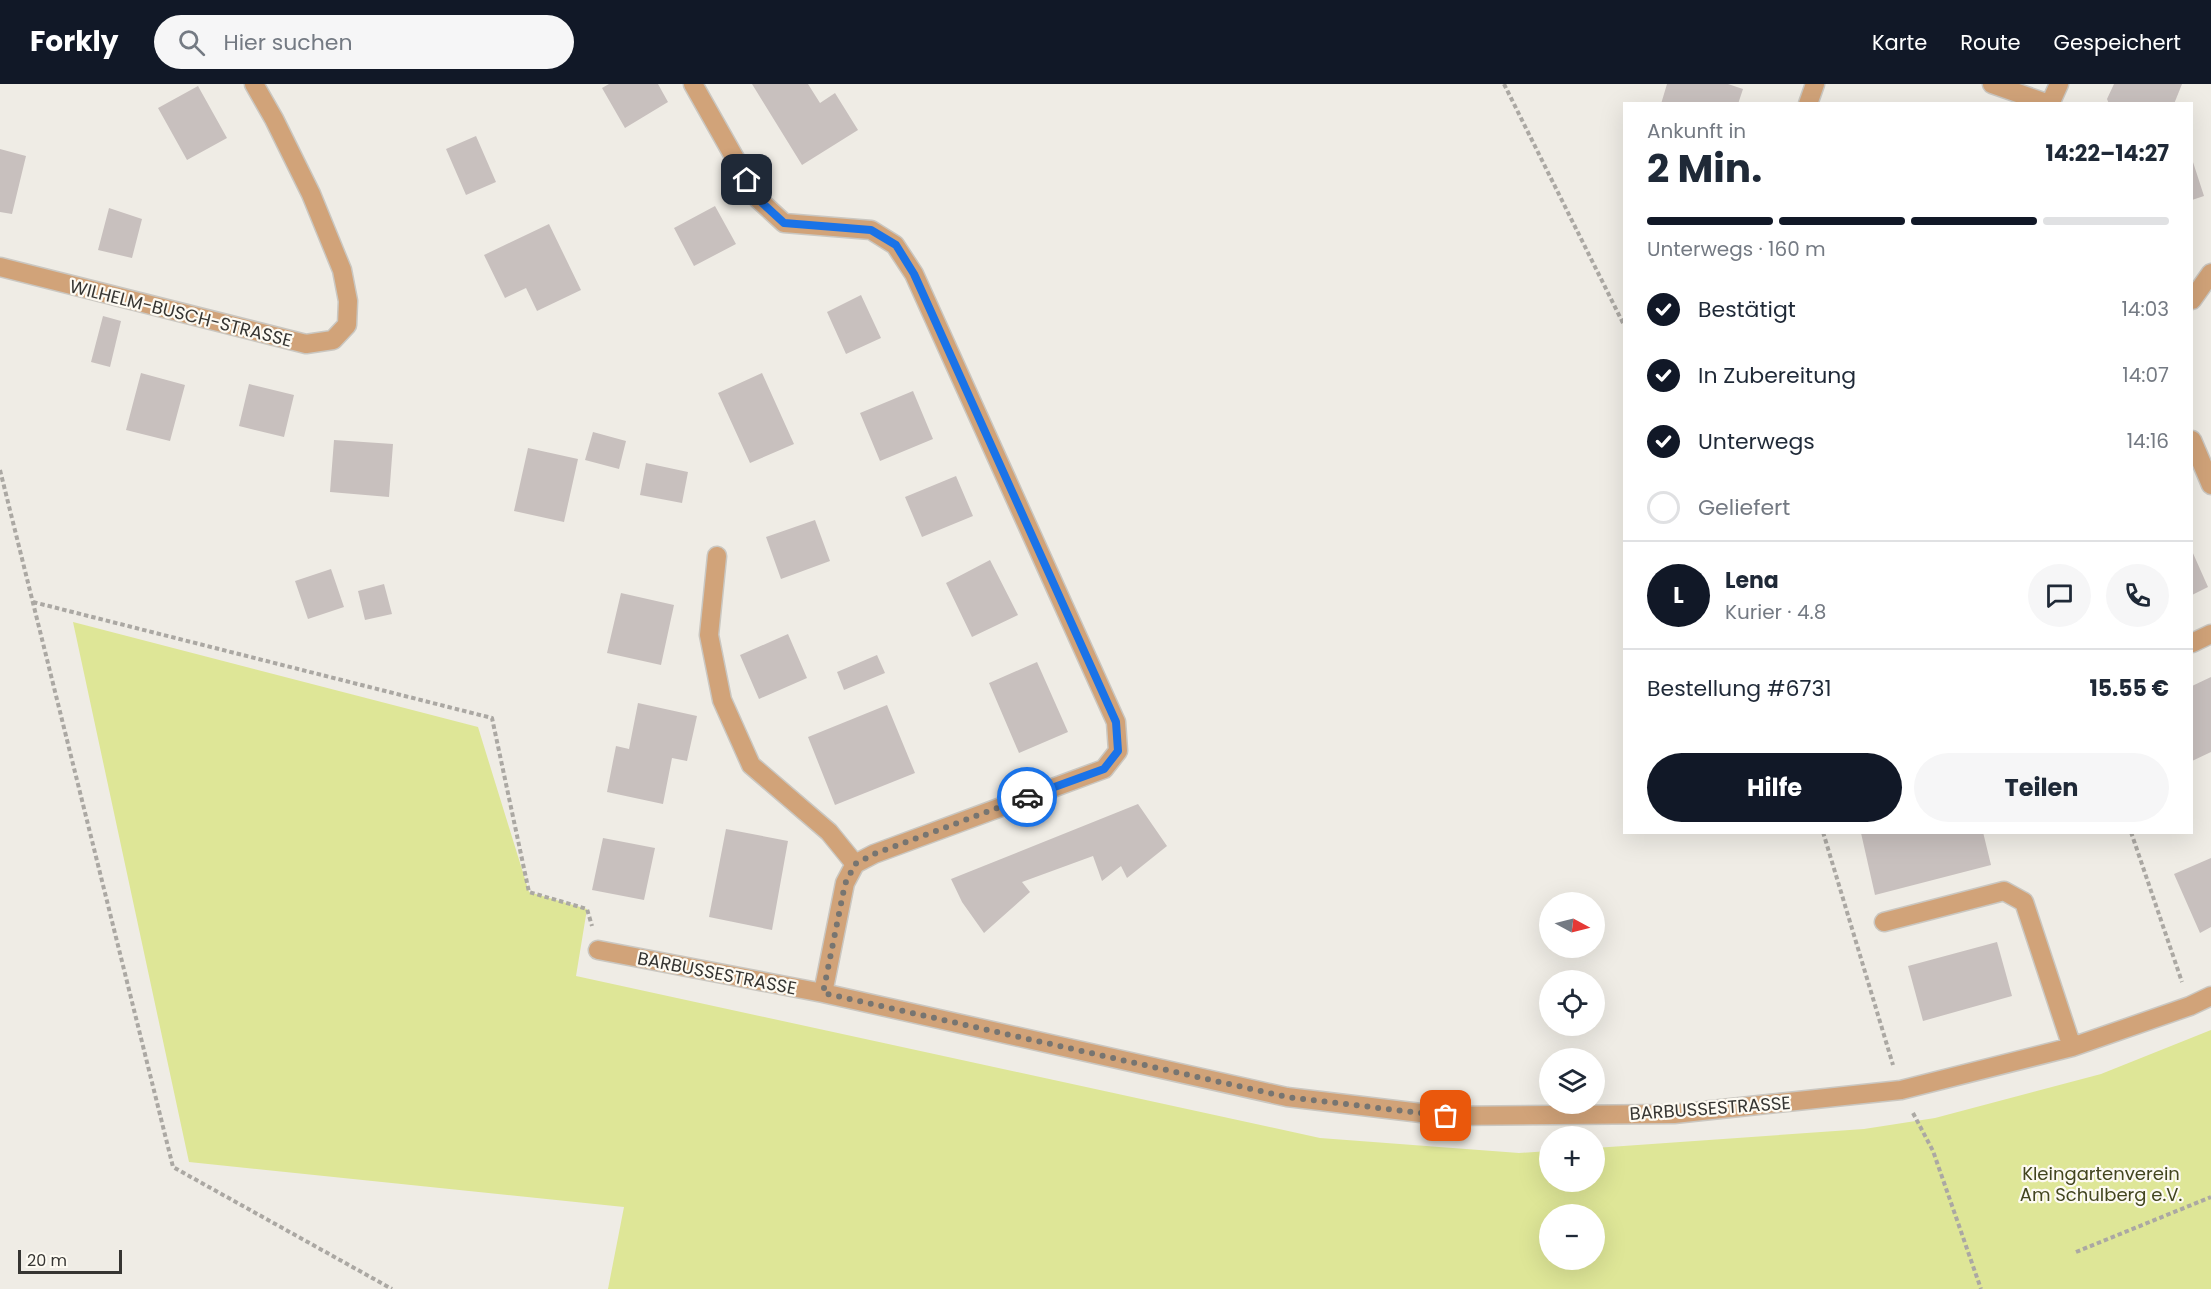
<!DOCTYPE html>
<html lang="de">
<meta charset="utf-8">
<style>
:root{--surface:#fff;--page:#f6f6f7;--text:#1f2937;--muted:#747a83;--line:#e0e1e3;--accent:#111827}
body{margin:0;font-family:Poppins,sans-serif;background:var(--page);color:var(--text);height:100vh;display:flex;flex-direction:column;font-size:22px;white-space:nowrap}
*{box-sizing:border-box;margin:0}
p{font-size:20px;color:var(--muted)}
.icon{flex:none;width:33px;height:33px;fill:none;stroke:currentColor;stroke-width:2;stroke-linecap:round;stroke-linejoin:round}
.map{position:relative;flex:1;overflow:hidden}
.details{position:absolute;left:1623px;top:18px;width:570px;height:732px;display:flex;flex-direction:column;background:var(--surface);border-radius:0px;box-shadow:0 6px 24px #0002}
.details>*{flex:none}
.needle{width:39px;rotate:97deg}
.fabs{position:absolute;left:1539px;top:808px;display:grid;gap:12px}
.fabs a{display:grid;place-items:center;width:66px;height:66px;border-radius:50%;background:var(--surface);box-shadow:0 6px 24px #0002;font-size:30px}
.scale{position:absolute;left:18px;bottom:15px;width:104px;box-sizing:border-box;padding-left:6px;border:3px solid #363532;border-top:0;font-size:16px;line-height:21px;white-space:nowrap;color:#363532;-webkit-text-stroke:4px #fdfaf2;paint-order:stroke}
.pin{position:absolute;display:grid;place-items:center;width:51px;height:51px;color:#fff;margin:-26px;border-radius:12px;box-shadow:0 3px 9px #0006}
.courier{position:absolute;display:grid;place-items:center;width:60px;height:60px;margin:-30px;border:4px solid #1a73e8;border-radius:50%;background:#fff;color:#222;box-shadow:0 2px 8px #0007}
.overview em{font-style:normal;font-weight:700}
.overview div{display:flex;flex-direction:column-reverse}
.overview{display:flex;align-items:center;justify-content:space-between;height:102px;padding:0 24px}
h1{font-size:39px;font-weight:700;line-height:45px}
.bar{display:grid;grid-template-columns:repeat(4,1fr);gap:9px 6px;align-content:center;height:72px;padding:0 24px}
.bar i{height:8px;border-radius:4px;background:var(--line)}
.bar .active{background:var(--accent)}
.bar p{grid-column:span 4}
.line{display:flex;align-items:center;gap:15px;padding:0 24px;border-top:2px solid var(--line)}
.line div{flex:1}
.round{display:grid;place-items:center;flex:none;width:63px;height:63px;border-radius:32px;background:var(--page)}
ol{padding:0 24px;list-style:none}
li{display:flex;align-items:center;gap:18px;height:66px}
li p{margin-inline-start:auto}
li .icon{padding:6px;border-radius:50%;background:var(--accent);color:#fff;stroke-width:4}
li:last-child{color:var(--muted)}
li i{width:33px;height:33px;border:3px solid var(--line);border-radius:50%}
.button{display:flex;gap:12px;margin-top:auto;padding:12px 24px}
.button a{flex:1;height:69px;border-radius:36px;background:var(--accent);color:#fff;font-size:24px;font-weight:700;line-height:69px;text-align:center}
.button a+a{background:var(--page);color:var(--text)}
header{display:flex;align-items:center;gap:36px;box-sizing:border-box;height:84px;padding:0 30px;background:var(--accent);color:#fff}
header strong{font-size:28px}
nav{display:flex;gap:33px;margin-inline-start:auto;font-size:21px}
.search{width:420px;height:54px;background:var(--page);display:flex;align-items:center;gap:15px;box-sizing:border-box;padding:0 21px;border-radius:33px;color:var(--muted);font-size:22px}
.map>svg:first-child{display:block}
</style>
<header>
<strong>Forkly</strong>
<div class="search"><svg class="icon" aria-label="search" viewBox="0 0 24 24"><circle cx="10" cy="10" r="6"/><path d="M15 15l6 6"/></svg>Hier suchen</div>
<nav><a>Karte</a><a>Route</a><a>Gespeichert</a></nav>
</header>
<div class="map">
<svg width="2211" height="1205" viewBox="0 0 2211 1205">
<rect width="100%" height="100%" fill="#efece5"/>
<!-- green -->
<path fill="#dee697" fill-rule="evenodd" d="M73 538 478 643 529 808 587 825 576 892 1320 1054 1519 1069 1549 1067 1550 1098H1594L1595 1064 1864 1045 1935 1034 2101 990 2211 946V1205H608L624 1123 189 1078ZM1550 1131H1594V1176H1550Z"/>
<!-- building -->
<path fill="#c8c0be" d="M609 0H658L668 18 625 44 602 4Z
M752 0H808L820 19 835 9 858 46 802 81Z
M1667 0H1728L1743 5 1738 20H1661Z
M2114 0H2182L2174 20H2109L2107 15Z
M198 2 227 54 187 76 158 24Z
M476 52 496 98 466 111 446 65Z
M0 65 26 72 12 130 0 128Z
M2192 75 2204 112 2192 116Z
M715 122 736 160 694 182 674 144Z
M109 124 142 135 132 174 98 166Z
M549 140 581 206 537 227 526 204 505 214 484 171Z
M861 211 881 254 846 270 827 228Z
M103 232 121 237 110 283 91 278Z
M141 289 185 301 170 357 126 346Z
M762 289 794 360 750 379 718 309Z
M249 300 294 311 284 353 239 342Z
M913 307 933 355 880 377 860 329Z
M593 348 626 357 619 385 585 376Z
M334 356 393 360 389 413 330 408Z
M528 364 578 375 564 438 514 427Z
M646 379 688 388 682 419 640 411Z
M956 392 973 432 922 453 905 413Z
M815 436 830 477 781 495 766 453Z
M2192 467 2208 503 2192 511Z
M990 476 1018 531 972 553 946 499Z
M331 485 344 523 308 535 295 497Z
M384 500 392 530 365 536 358 507Z
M621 509 674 521 661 581 607 569Z
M788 550 807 594 759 615 740 571Z
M877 571 885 589 844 606 837 588Z
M1037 578 1068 648 1019 669 989 599Z
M2211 593V668L2192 677V602Z
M638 619 697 632 687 677 672 674 663 720 607 708 616 662 629 665Z
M887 621 915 689 835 721 808 653Z
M1138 720 1167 762 1127 794 1121 782 1102 797 1093 772 1022 798 1030 808 984 849 962 818 951 795Z
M726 745 788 757 772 846 709 833Z
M1983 748 1991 781 1875 811 1861 749Z
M603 754 655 764 644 816 592 806Z
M2211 774V843L2200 849 2174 790Z
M1997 858 2012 912 1923 937 1908 882Z"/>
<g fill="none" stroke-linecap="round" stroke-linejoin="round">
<!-- minor casing -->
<g stroke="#cac7c1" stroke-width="21">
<path id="minor" d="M693 0 758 115 784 139 871 146 895 161 914 190 1116 638 1118 667 1104 685 874 770 855 780 845 799 823 909
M1992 0 2049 20
M1808 20 1815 0
M2050 20 2059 0
M0 183 306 260 333 256 347 241 348 217 342 186 311 110 274 35 254 0
M2192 216 2211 189
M2192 356 2211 401
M717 472 709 551 722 616 751 681 829 748 855 780
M2192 559 2211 550
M1884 838 2004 807 2024 818 2072 963
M598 866 823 909 1287 1013 1446 1032 1674 1030 1901 1006 2072 963 2190 922 2211 912"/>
</g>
<!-- path -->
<path stroke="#aba8a3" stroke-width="4" stroke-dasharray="4.5 3" stroke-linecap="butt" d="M1504 0 1624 241
M0 386 173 1083 392 1205
M33 518 492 634 529 808 587 825 592 842
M1823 748 1893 981
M2131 748 2182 898
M1913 1029 1933 1067 1981 1205
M2076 1168 2211 1113"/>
<!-- minor -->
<use href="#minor" stroke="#d1a379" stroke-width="18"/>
</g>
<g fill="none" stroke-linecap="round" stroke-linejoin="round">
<!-- done -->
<path stroke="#777571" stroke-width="6" stroke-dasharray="0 10.8" d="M1027 713 874 770 855 780 845 800 823 909 1287 1013 1446 1032"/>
<!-- route -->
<path stroke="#1a73e8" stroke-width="8" d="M747 96 758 115 784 139 871 146 896 161 914 190 1116 638 1118 667 1104 685 1027 713"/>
</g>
<g text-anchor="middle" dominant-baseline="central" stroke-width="4.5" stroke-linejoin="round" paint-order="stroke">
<!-- street labels -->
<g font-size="18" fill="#363532" stroke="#fdfaf2">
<text transform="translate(181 229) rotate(14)">WILHELM-BUSCH-STRASSE</text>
<text transform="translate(717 889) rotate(11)">BARBUSSESTRASSE</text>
<text transform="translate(1710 1024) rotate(-4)">BARBUSSESTRASSE</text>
</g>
<!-- park labels -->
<g font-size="18" fill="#42451f" stroke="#fdfaf2">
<text x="2101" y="1089">Kleingartenverein<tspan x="2101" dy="21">Am Schulberg e.V.</tspan></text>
</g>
</g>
</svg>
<div class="fabs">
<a><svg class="needle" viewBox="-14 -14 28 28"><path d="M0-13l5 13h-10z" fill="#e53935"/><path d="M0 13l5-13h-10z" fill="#747a83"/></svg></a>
<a><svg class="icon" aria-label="locate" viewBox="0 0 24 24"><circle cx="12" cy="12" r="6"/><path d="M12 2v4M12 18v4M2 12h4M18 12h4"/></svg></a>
<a><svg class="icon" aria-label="layers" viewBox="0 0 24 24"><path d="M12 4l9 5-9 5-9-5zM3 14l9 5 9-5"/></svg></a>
<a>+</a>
<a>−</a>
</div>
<div class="scale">20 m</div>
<div class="pin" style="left:1446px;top:1032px;background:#ea580c"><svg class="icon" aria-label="bag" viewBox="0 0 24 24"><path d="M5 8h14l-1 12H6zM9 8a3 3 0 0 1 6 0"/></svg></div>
<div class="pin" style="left:747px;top:96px;background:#1f2937"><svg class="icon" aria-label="home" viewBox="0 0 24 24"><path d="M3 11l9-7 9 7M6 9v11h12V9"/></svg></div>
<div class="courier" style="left:1027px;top:713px"><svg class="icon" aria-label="car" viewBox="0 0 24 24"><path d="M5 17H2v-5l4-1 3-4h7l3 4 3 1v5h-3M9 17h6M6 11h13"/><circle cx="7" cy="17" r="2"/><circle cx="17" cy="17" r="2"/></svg></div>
<section class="details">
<div class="overview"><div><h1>2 Min.</h1><p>Ankunft in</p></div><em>14:22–14:27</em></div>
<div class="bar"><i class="active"></i><i class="active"></i><i class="active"></i><i></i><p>Unterwegs · 160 m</p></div>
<ol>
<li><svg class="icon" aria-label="check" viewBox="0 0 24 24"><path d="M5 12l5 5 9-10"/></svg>Bestätigt<p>14:03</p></li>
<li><svg class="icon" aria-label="check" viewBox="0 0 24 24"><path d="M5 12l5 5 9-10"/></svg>In Zubereitung<p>14:07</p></li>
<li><svg class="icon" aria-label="check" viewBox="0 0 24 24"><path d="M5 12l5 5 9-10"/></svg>Unterwegs<p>14:16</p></li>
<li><i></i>Geliefert</li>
</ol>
<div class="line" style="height:108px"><b class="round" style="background:var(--accent);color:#fff">L</b><div><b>Lena</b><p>Kurier · 4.8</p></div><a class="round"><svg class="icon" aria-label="chat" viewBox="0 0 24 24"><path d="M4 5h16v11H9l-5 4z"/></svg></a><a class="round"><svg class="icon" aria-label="phone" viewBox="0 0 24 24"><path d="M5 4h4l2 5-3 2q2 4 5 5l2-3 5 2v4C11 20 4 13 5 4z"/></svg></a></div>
<div class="line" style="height:78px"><div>Bestellung #6731</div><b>15.55 €</b></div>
<div class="button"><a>Hilfe</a><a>Teilen</a></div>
</section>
</div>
